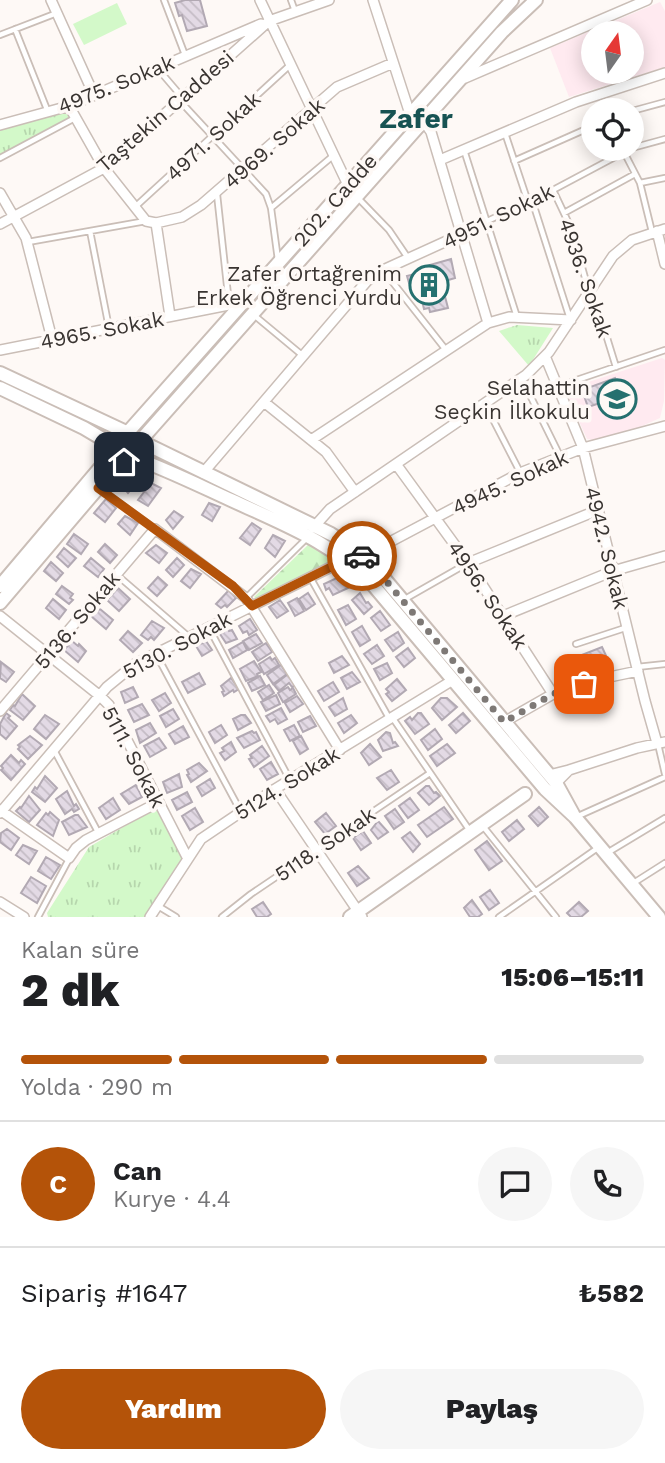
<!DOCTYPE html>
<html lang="tr">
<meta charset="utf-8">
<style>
:root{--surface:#fff;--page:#f6f6f6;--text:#202124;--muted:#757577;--line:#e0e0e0;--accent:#b45309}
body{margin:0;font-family:"Work Sans",sans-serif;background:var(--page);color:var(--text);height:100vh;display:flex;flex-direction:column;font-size:26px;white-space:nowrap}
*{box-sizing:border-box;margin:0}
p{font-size:23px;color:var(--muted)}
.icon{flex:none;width:38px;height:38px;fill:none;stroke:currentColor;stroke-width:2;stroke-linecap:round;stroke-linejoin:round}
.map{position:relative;height:917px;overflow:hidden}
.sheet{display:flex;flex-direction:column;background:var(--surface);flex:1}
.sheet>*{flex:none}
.needle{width:46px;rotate:14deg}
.tools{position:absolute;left:581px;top:21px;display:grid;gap:14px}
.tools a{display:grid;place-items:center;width:63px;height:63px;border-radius:50%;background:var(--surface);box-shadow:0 4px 18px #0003;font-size:35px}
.pin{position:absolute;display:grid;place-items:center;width:60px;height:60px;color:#fff;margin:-30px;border-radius:14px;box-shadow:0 4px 10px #0006}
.courier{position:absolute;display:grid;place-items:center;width:70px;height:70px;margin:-35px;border:5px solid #b45309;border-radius:50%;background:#fff;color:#222;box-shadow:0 2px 9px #0007}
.head em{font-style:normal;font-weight:800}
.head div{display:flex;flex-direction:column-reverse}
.head{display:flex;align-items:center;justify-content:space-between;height:119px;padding:0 21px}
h1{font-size:46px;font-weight:800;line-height:52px}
.bar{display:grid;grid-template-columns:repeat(4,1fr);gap:10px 7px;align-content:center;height:84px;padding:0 21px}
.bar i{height:9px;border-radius:5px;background:var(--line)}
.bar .active{background:var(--accent)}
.bar p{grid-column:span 4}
.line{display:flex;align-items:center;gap:18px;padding:0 21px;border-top:2px solid var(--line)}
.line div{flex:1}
.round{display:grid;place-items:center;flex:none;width:74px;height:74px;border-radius:37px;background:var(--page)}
.action{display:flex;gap:14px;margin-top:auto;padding:14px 21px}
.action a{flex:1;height:80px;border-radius:42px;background:var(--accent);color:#fff;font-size:28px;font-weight:800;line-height:80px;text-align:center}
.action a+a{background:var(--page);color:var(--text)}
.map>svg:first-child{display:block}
</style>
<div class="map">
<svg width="665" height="917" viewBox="0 0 665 917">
<defs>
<pattern id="grass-tufts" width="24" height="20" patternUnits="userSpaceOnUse" patternTransform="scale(1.75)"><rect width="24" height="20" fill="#d3f9c9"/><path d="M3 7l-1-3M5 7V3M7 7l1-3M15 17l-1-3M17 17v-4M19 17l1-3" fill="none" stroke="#b6d6ad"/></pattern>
<pattern id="forest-firs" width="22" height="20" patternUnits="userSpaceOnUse" patternTransform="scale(1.75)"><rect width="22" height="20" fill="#d3f9c9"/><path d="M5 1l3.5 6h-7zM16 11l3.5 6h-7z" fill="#b6d6ad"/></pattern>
<pattern id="building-back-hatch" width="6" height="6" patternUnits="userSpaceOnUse" patternTransform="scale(1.75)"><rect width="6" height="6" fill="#e3dae5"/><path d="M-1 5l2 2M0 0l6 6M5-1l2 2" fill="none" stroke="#c4bcc5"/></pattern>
</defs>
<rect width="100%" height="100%" fill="#fef9f6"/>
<!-- education -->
<path fill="#ffeaf0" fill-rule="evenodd" d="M660 2 665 11V67L569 97 550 48ZM593 33H632V72H593Z
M662 358 665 360 664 401 660 418 640 427 594 440 587 439 568 397 570 388Z"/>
<!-- grass -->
<path fill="url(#grass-tufts)" d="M69 108 72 116 0 155V130Z
M517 325 553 328 529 366 499 331Z
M156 808 182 858 146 917H48L47 913 89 847Z"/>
<!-- forest -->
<path fill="url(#forest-firs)" d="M310 543 335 559 257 600 254 597Z"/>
<!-- garden -->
<path fill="#d3f9c9" d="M117 3 127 24 84 45 73 24Z"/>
<!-- building -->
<path fill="url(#building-back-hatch)" stroke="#b2a9b3" stroke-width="2" d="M185 0H200L207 26 187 31 182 15 179 16 175 3Z
M451 259 455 278 445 281 446 288 443 289 448 308 430 312 429 308 424 309 420 292 417 293 412 282 409 283 407 276 431 270 430 265Z
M615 378 621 396 588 407 582 390Z
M127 470 134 477 129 481 134 486 128 493 117 480Z
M151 483 161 488 148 506 138 500Z
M106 499 116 508 105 522 94 513Z
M209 503 220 507 212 521 202 515Z
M174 511 183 517 173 529 166 520Z
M125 516 138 523 130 535 118 524Z
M252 523 261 529 250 545 240 538Z
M74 534 88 544 81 554 67 544Z
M273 535 285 541 275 557 265 548Z
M105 544 117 555 110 563 98 552Z
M156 545 167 553 159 563 146 553Z
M64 548 76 558 68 567 57 557Z
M91 558 104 569 98 577 84 566Z
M177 558 184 565 173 577 166 570Z
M51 562 63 573 56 581 44 571Z
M191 569 201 574 190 588 181 581Z
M341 576 348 588 333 595 329 588 326 590 324 584Z
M158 577 167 585 157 596 148 588Z
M62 586 73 594 70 598 73 600 69 604 56 594Z
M118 588 130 599 119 611 107 600Z
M229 590 236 598 227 607 225 605 221 608 216 604Z
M308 593 315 604 306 610 299 599Z
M360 593 366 603 368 602 372 607 364 614 352 600Z
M297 598 304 611 295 616 288 603Z
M53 599 66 610 59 619 46 608Z
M280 600 288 611 277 618 269 607Z
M348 605 356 619 346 625 338 610Z
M100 609 113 620 106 629 91 616Z
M380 611 390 625 381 631 371 618Z
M250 619 257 630 249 635 247 631 243 633 239 626Z
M152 621 164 628 154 640 151 637 148 640 141 635Z
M362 626 370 640 360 646 352 632Z
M228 629 229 631 232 630 237 639 226 643 220 634Z
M128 631 142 643 133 652 120 640Z
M398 632 404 643 393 651 385 640Z
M256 634 262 643 249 650 243 641Z
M72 641 78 646 79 644 86 651 78 662 64 650Z
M206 641 212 650 202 656 196 646Z
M243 642 247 650 233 658 229 650Z
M266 643 272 652 258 661 252 652Z
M377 645 384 656 372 664 364 654Z
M602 647 608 660 585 670 579 656Z
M408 648 415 658 404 667 396 657Z
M342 656 349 665 334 673 329 663Z
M270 657 272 660 275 658 279 665 264 674 259 664Z
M254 661 261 672 257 674 258 676 246 681 240 669Z
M1 662 14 672 6 682 0 678Z
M387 663 392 673 380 680 374 669Z
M281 665 287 674 273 684 267 675Z
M352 672 360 682 347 689 341 678Z
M199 673 205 684 188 693 182 682Z
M288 674 296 685 292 687 289 683 279 691 274 685Z
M260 676 265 685 252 691 248 683Z
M231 678 239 689 234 692 233 690 224 696 222 692 224 691 221 686Z
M397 679 406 690 392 701 386 694 389 692 386 689Z
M333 682 339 692 324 701 318 691Z
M269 685 274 693 263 700 258 692Z
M133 687 138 697 125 703 121 692Z
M288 687 290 690 293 688 296 694 283 702 278 693Z
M165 693 171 703 159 711 152 700Z
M22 694 35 706 23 720 10 710 13 705 15 706Z
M276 695 280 704 266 711 261 702Z
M297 696 303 704 290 712 285 703Z
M343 698 347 709 335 716 329 707Z
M441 698H447L457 707 442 720 432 708Z
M142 704 149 715 134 722 128 710Z
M281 708 287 719 278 724 275 719 270 722 266 716Z
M173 709 179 719 166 727 160 716Z
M6 713 10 716 8 718 17 726 6 739 0 734V724Z
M418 713H421L429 724 415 734 405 721 410 717 412 720Z
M463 713 470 721 456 733 449 725Z
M45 715 59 724 46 739 34 729Z
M241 715H245L251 723 238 730 233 719Z
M351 715 357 723 344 733 338 723Z
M310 716 316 726 303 732 298 722Z
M150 723 156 733 140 743 136 730Z
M221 725 227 735 215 743 209 732Z
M294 725 300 736 290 741 284 730Z
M183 726 189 737 175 744 169 734Z
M435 729 442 739 428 750 421 740Z
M252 731 254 733 256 732 260 740 244 748 237 738Z
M386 732 390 733 393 743 395 742 398 746 383 751 378 740Z
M30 736 42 745 28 759 18 749 20 747 18 745Z
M301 736 308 749 300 754 293 741Z
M159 738 166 748 150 757 144 746Z
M231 742 236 752 225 760 220 753 224 751 222 748Z
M370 744 381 757 369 765 361 753Z
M447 744 455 753 437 766 430 756Z
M262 746 269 756 254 767 249 759 252 758 250 755Z
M11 755 19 763 21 760 25 764 11 780 1 770 3 768 1 766Z
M271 762 278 774 267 780 260 769Z
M199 763 207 771 191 782 187 775 189 774 187 770Z
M391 770 399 782 387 790 377 778Z
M179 774 182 787 167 793 163 782Z
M45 776 57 788 45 802 32 792 35 787 37 789Z
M210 779 215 788 202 796 197 787Z
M136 785 142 797 129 804 121 794Z
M426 786H429L434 793 436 792 440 796 429 805 418 793Z
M67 791 74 806 76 804 79 809 74 812 72 809 65 814 56 799Z
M187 792 192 802 177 810 172 800Z
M29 796 40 810 29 822 16 811 20 807 21 808Z
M113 798 120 810 106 819 99 808Z
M410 798 419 810 408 818 399 806Z
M444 807 453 819 427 837 418 825Z
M539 807 548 817 538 826 529 816Z
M195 808 203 822 190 830 182 816Z
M395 809 404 822 394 829 385 816Z
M50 812 59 820 53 836 37 825 46 813 48 815Z
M326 813 336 826 325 834 315 822Z
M75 815H78L87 827 69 835 62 822Z
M517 820 524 829 509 841 502 832Z
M378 821 388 832 378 839 371 830Z
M7 829 19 838 11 850 0 842 1 833Z
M363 831 371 843 361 850 353 838Z
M410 832 420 844 413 852 402 838Z
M487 841 502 861 489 870 475 850Z
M23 845 37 851 29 864 16 855Z
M46 857 60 865 51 879 38 871Z
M358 866 369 878 357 886 348 873Z
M31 877 46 886 37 903 21 893Z
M490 890 499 903 489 910 480 897Z
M472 900 482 914 478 917H470L464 908Z
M263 902 271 914 267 917H257L252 909Z
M579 902 588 911 581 917H571L567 913Z"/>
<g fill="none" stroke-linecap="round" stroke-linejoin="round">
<!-- lane casing -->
<g stroke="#cabeb7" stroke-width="8">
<path id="lane" d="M164 0 185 55
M291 0 295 11
M15 29 48 112
M0 35 57 13
M158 69 182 97
M180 101 266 194 271 208 278 260
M632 111 665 102
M505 133 528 202
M632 148 665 139
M464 150 517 317
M624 152 640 183 652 232
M0 158 75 118
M514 161 593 126
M640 183 665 178
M553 190 571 228 589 292 599 312 616 367
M217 194 229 304
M358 198 389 230 408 258
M532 200 570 319
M135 207 290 65
M271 208 334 155
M564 213 635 174
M90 231 109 328
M462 233 553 190 630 149
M28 242 146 221
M383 270 446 350
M255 316 302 355
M522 379 560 456
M559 386 665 350
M485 404 520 472
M99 488 154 528
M117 575 189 637
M310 577 389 718
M246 598 306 539
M405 599 468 563
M209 628 290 780
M576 644 625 628
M156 654 241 812
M637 667 665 664
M392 717 470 831
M658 744 665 774
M54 750 98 832
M576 817 665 777
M482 825 556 917
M607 853 665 818
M632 884 665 863
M158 906 176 917
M38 917 69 859
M222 917 251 894 430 773
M499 917 599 847"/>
</g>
<!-- street casing -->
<g stroke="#cabeb7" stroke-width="12">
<path id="street" d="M51 0 94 95
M260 0 348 185
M373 0 410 114
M465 78 647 0
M69 106 104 168 146 221 156 223 170 316
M415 108 431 132 488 323
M0 125 69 106 261 24
M440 160 576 102 665 73
M0 193 26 238 52 339
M156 223 182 217 201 205 337 87 393 63
M0 224 104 168 269 21 329 0
M657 231 665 264
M0 350 244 302
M545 356 583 448 645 701 657 743
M264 402 326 452 355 492
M311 440 488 323 509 317 571 320
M396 464 468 563 553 694
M203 473 367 281 383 270 462 234
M313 528 330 509 526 375 549 352 613 256 632 240 665 229
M468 563 598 510
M0 616 100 696 109 705 187 857
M503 616 613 571 665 556
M0 711 155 529 246 598 340 750
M504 722 553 694 600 679 638 671
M569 770 637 748 665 742
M549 775 569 770 556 783
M275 789 362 917
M0 810 69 858 76 848 86 840 159 802
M0 813 107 687 135 664 335 565 371 552 520 473 583 448 665 426
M0 902 24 917
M150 917 201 839 275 789 453 680"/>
</g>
<!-- secondary casing -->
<g stroke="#cabeb7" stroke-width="16">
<path id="secondary" d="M0 373 126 432
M0 388 84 428 116 447
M129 431 512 0
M141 440 502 32 536 0
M142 442 331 534 353 548 383 577 556 783 573 814
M132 457C166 469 198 485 231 500 283 524 334 543 373 585L545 789 575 817 659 917
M0 586 116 449
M0 603 98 488 129 458
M350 917 525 794"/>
</g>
<!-- lane -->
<use href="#lane" stroke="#fff" stroke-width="4.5"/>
<!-- street -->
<use href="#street" stroke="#fff" stroke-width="9"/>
<!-- secondary -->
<use href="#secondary" stroke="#fff" stroke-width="12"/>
</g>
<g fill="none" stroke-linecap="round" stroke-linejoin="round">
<!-- done -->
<path stroke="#7e7976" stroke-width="7" stroke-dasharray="0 12.6" d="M362 556 383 577 504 722 553 694 584 684"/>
<!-- route -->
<path stroke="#b45309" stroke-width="9" d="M124 462 98 488 233 586 252 606 335 565 362 556"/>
</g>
<!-- icons -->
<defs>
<g id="building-ring" transform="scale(2.0125)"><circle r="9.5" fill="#fef9f6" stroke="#25706f" stroke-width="1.5"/><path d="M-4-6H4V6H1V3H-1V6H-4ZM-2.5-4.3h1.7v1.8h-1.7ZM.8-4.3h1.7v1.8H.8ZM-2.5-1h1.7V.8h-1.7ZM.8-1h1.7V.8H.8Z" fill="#25706f"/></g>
<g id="school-ring" transform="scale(2.0125)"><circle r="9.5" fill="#fef9f6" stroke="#25706f" stroke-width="1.5"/><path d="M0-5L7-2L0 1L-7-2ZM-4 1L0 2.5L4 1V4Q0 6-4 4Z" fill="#25706f"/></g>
</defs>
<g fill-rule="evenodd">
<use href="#building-ring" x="429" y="285"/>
<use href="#school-ring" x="617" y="399"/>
</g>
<g text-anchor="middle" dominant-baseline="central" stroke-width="7" stroke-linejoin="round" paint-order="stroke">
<!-- street labels -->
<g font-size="21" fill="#393431" stroke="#fef9f6">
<text transform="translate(116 84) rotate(-22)">4975. Sokak</text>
<text transform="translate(165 111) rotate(-41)">Taştekin Caddesi</text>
<text transform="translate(213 136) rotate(-43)">4971. Sokak</text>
<text transform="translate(274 143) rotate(-41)">4969. Sokak</text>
<text transform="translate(335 200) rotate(-49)">202. Cadde</text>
<text transform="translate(498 216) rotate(-26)">4951. Sokak</text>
<text transform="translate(586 278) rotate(71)">4936. Sokak</text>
<text transform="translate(102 330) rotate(-11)">4965. Sokak</text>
<text transform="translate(510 482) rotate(-25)">4945. Sokak</text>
<text transform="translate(607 548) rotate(76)">4942. Sokak</text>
<text transform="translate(488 595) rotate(56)">4956. Sokak</text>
<text transform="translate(77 620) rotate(-50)">5136. Sokak</text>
<text transform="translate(177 645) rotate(-28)">5130. Sokak</text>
<text transform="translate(134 757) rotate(62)">5111. Sokak</text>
<text transform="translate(287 783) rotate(-32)">5124. Sokak</text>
<text transform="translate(325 844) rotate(-34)">5118. Sokak</text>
</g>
<!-- poi labels -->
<g font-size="21" fill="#393431" stroke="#fef9f6" text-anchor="end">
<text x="402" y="273">Zafer Ortağrenim<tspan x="402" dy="24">Erkek Öğrenci Yurdu</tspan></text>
<text x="590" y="387">Selahattin<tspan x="590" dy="24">Seçkin İlkokulu</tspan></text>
</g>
<!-- district labels -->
<g font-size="28" font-weight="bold" fill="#175353" stroke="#fef9f6">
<text x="416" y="118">Zafer</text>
</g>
</g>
</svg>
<div class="tools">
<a><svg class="needle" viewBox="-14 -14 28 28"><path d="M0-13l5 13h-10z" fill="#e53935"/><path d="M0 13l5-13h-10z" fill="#757577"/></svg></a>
<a><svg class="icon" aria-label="locate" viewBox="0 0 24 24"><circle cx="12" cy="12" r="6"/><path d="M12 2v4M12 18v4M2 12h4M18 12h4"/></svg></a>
</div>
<div class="pin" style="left:584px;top:684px;background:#ea580c"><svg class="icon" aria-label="bag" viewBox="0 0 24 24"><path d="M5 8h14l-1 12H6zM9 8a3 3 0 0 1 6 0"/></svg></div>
<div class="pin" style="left:124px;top:462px;background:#1f2937"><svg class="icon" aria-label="home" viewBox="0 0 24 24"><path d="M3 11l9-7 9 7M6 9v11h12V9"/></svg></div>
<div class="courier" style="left:362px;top:556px"><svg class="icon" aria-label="car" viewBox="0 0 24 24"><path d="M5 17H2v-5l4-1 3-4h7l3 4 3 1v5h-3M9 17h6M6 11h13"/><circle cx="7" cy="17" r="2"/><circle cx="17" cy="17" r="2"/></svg></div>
</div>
<section class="sheet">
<div class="head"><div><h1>2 dk</h1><p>Kalan süre</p></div><em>15:06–15:11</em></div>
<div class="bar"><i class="active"></i><i class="active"></i><i class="active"></i><i></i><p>Yolda · 290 m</p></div>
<div class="line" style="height:126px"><b class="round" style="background:var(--accent);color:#fff">C</b><div><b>Can</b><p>Kurye · 4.4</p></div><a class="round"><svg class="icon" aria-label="chat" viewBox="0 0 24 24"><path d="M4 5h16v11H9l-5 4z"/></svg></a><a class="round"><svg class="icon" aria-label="phone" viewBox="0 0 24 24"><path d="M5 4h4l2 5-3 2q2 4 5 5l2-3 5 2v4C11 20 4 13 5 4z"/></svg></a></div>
<div class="line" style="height:91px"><div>Sipariş #1647</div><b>₺582</b></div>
<div class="action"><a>Yardım</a><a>Paylaş</a></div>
</section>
